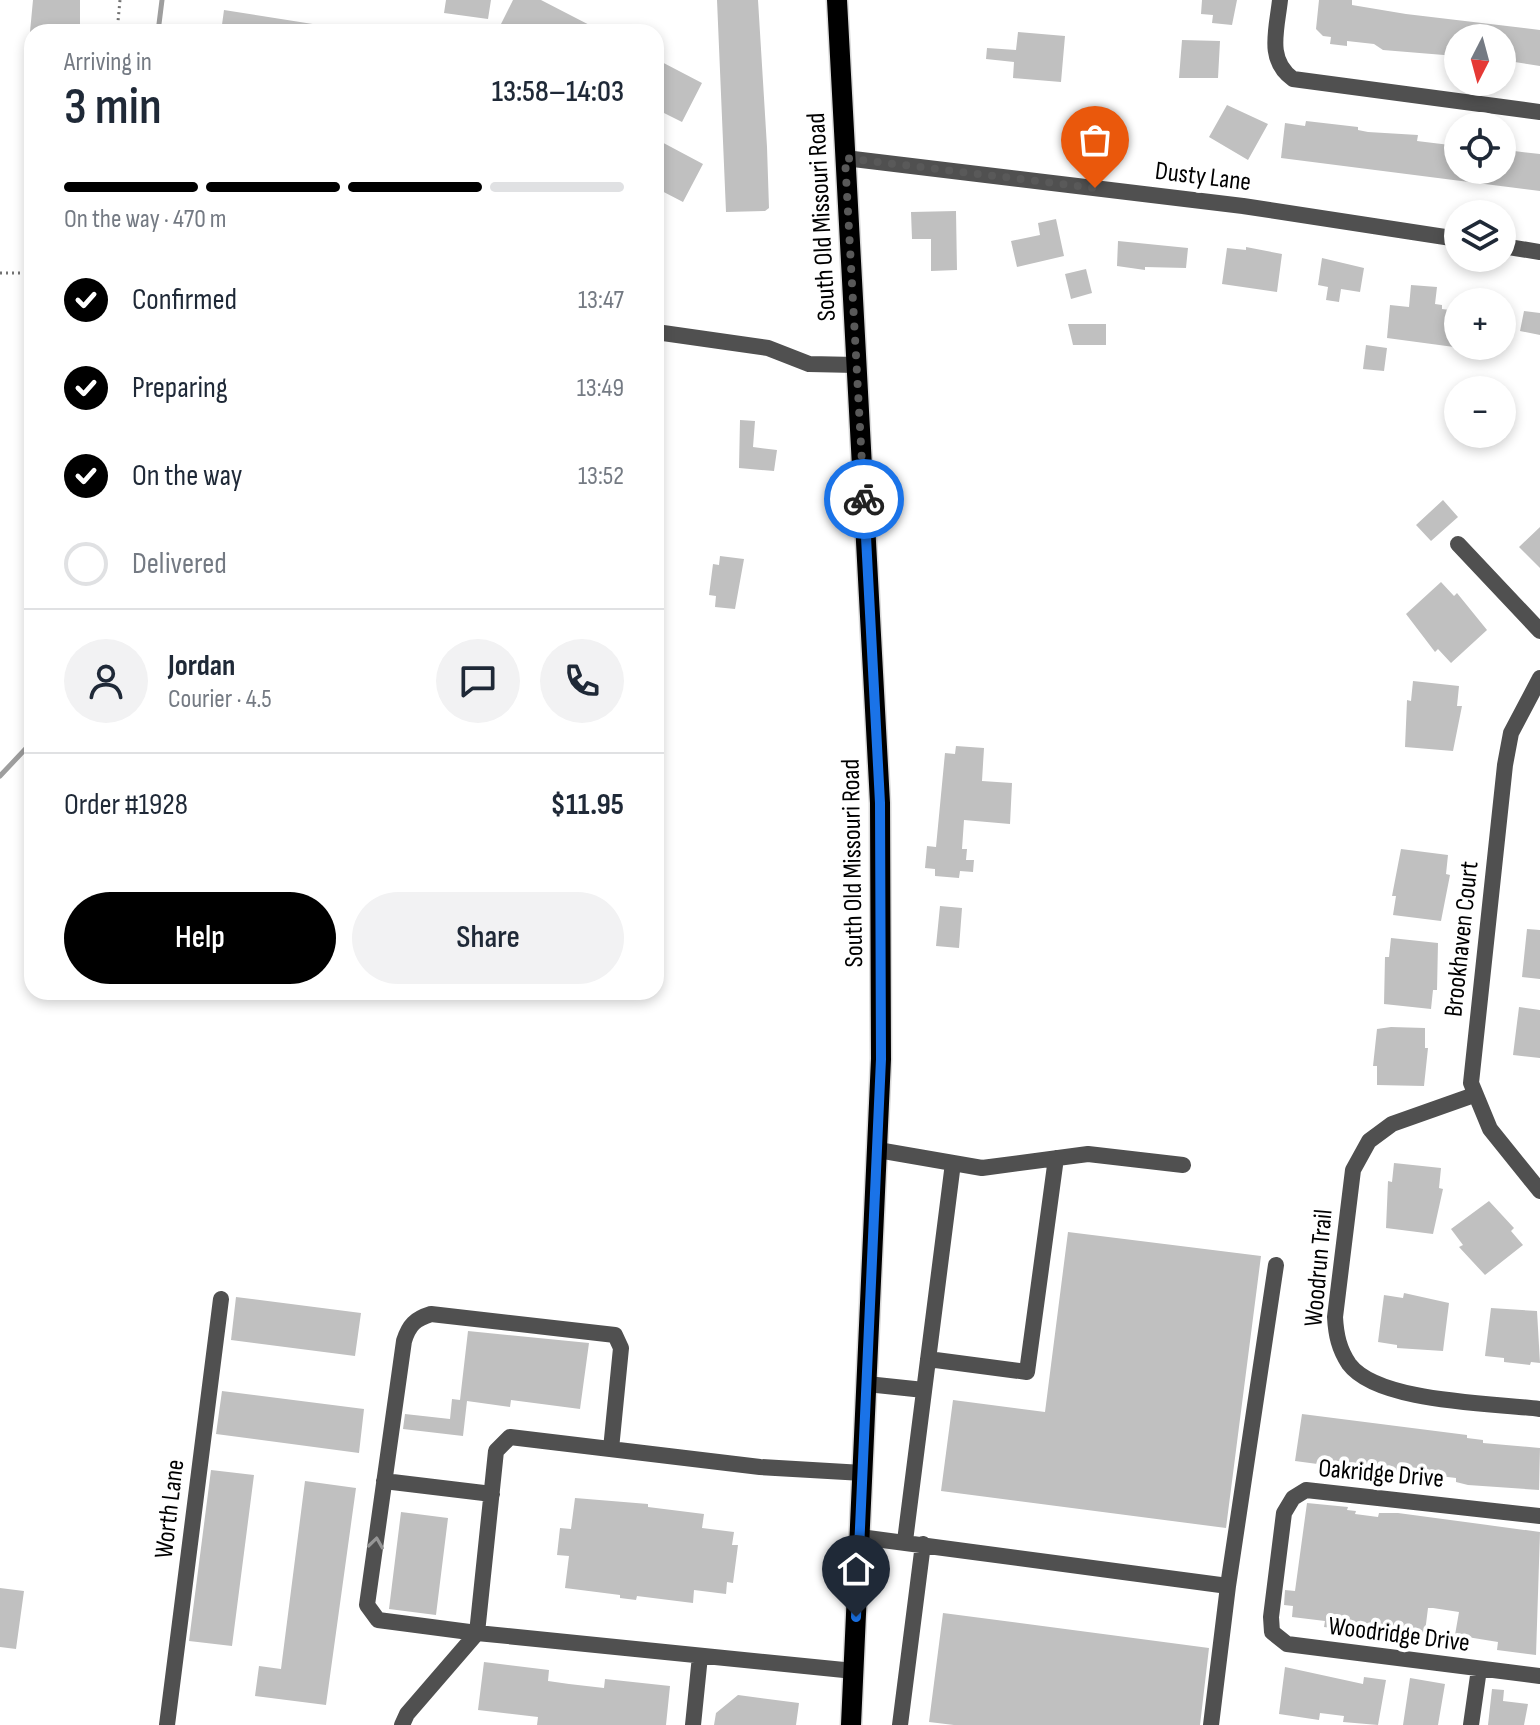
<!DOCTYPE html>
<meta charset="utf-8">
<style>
:root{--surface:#fff;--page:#f2f2f3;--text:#1f2937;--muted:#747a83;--line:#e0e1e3;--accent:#000}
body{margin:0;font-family:"Sofia Sans Condensed",sans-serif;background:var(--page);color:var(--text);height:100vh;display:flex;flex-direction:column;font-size:30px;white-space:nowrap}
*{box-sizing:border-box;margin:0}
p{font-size:26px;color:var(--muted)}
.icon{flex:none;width:44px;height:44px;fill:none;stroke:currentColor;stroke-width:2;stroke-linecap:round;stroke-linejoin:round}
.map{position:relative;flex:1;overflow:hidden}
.drawer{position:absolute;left:24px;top:24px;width:640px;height:976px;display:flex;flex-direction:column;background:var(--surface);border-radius:24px;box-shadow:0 4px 12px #0003}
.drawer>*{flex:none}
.needle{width:52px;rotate:186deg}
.controls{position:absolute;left:1444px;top:24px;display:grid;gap:16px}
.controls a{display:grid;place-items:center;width:72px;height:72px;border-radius:50%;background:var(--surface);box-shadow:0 4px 12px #0003;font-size:40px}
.pin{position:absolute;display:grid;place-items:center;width:68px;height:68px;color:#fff;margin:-82px -34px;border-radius:50% 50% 50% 0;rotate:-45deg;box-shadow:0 0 8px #0007}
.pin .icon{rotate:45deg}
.courier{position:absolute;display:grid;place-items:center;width:80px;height:80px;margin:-40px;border:6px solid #1a73e8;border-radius:50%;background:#fff;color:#222;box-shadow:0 2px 10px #0007}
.overview em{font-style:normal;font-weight:600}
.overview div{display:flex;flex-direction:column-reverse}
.overview{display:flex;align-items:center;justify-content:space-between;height:136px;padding:0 40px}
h1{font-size:52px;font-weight:600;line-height:60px}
.bar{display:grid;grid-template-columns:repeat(4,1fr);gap:12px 8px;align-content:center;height:96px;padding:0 40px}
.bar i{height:10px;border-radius:6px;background:var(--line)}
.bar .on{background:var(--accent)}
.bar p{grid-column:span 4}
.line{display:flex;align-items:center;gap:20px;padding:0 40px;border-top:2px solid var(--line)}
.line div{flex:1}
.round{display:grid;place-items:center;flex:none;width:84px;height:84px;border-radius:42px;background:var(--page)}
ol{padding:0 40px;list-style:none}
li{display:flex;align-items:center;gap:24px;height:88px}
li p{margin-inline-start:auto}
li .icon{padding:8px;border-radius:50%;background:var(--accent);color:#fff;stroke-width:4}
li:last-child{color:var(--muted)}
li i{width:44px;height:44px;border:4px solid var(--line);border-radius:50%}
.action{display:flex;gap:16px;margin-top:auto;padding:16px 40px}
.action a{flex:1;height:92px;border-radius:48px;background:var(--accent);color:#fff;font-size:32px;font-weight:600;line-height:92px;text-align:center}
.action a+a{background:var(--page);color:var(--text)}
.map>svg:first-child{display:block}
</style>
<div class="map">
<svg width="1540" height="1725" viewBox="0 0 1540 1725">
<rect width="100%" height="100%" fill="#fff"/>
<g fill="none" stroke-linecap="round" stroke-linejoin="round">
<!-- stream -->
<path stroke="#9e9e9e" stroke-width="5" d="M158 32 162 0
M0 776 32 742"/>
</g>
<!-- building -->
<path fill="#c0c0c0" d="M33 0H80V32H30Z
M446 0H491L488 19 444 13Z
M513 0H541L603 32H508L499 28Z
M717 0H758L767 147 769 208 765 211 726 212Z
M1202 0H1237L1232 25 1212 23 1213 15 1201 14Z
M1319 0H1352V5L1406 14 1540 30V66L1502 60V38H1458L1456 56 1383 50 1374 44 1347 41V46L1330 44 1331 37 1323 36 1316 29Z
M224 10 319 25 318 32H221Z
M1018 32 1065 36 1061 82 1013 78 1014 62 986 59 987 48 1016 50Z
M1182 40 1220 41 1218 78H1179Z
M656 59 702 83 682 122 656 109Z
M1227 105 1268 124 1248 160 1209 137Z
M1306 121 1358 127V130L1368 132 1418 135 1417 141 1458 146V170H1503L1504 161 1512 162 1514 151 1540 154V191L1281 158 1285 123 1305 126Z
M656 139 703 164 683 202 656 188Z
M956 211 957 270 931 271V239H912L911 212Z
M1056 219 1064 256 1017 267 1011 241 1040 235 1038 223Z
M1118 241 1188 248 1186 268 1145 267V270L1117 266Z
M1246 247 1282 254 1277 292 1222 284 1227 248 1246 250Z
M1322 258 1364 268 1360 292 1341 289 1339 302 1326 300 1328 287 1318 285Z
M1086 269 1092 293 1071 299 1065 274Z
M1411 285 1437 287 1435 304 1442 305V309L1458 311 1454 347 1387 338 1390 305 1409 307Z
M1524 311 1540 313V335L1520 331Z
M1068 324H1106V345H1073Z
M1366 345 1387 348 1384 371 1363 369Z
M740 420 755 421 753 447 777 450 774 471 739 468Z
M1443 500 1458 517 1431 541 1416 525Z
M1540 527V568L1519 547Z
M720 556 744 559 735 609 715 607 716 596 709 595 713 564 719 565Z
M1441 582 1454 596 1457 593 1487 630 1451 663 1438 649 1435 652 1406 614Z
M1413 681 1459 686 1457 706H1462L1453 751 1405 747 1407 700 1411 701Z
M956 746 984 748 982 781 1012 783 1010 824 964 820 962 849H967L966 860H974L973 872 960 871 959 878 935 876V869L925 868 927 846 936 847 945 753 955 754Z
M1401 849 1448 855 1446 874 1450 875 1441 921 1393 915 1396 896H1392Z
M940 906 962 908 959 948 936 946Z
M1527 929 1540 930V979L1522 977Z
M1391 938 1438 943 1437 990H1433L1431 1009 1384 1004 1385 957H1389Z
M1519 1007 1540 1010V1058L1513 1055Z
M1391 1027 1425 1028V1048H1428L1424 1086 1377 1085V1066H1373L1377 1029Z
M1394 1163 1441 1168 1439 1188 1443 1189 1433 1234 1386 1228 1388 1181 1392 1182Z
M1489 1201 1514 1228 1511 1231 1523 1245 1485 1275 1459 1247 1463 1245 1451 1229Z
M1068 1232 1261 1256 1226 1528 941 1491 953 1400 1045 1412Z
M1404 1293 1449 1303 1443 1351 1397 1348V1345L1378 1342 1384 1295 1403 1298Z
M236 1297 361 1313 355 1356 231 1340Z
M1491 1308 1537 1311 1540 1363 1531 1362 1530 1365 1504 1362V1358L1485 1356Z
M468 1331 589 1343 580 1409 511 1400 510 1407 467 1401 463 1436 403 1429 405 1414 450 1419 452 1399 460 1400Z
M222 1391 364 1409 359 1453 216 1434Z
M1302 1414 1467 1435V1438L1483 1440V1443L1540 1448 1539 1490 1468 1485 1456 1482V1478L1423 1474 1422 1481 1393 1480 1355 1475V1469L1295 1461Z
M211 1470 254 1475 232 1646 189 1641Z
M305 1481 356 1488 326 1705 255 1696 259 1666 281 1669Z
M575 1498 648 1504V1507L704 1514 702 1528 734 1532 732 1545H738L733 1583 727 1582 726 1594 694 1590 693 1603 637 1596 636 1600 620 1598V1595L565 1588 569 1556 557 1555 560 1528 571 1529Z
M1307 1503 1348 1507 1347 1510 1356 1511 1355 1514 1378 1517 1379 1513H1398L1540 1532 1536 1655 1497 1650 1498 1642 1455 1635 1459 1612 1433 1608H1428L1424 1640 1324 1627 1325 1621 1292 1617 1293 1606 1284 1605 1285 1590 1295 1591Z
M401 1512 448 1518 436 1615 389 1609Z
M0 1588 24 1591 16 1649 0 1647Z
M943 1613 1209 1648 1200 1725H954L929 1722Z
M484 1662 549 1670 548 1681 569 1684 604 1688 605 1679 670 1686 666 1725H537L538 1717 478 1710Z
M1285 1667 1363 1684 1364 1677 1386 1680 1378 1725 1343 1722 1344 1716 1320 1713 1319 1720 1279 1714Z
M1410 1678 1445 1684 1438 1725H1403Z
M1492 1689 1504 1690 1503 1701 1528 1704 1524 1725H1488Z
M738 1695 799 1703 796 1725H714L716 1713Z"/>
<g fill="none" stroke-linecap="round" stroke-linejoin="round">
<!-- major casing -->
<g stroke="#dbdbdb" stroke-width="23">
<path id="major" d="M837 0 880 803 881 1059 851 1725"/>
</g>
<!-- path -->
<path stroke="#727272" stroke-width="3" stroke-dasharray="2 4" stroke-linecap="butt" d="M117 32 120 0
M0 273H32"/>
<!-- minor -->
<path stroke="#505050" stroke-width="16" d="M1280 0C1277 29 1266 60 1293 79L1540 112
M845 158 1243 206 1458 239
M1502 246 1540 252
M656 332 768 348 809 364 856 365
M1458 544 1540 631
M1540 678 1511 733 1505 765 1471 1083 1490 1129 1540 1191
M1474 1095 1392 1124 1369 1141 1353 1170 1335 1317C1336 1335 1339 1349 1349 1364 1378 1403 1494 1403 1540 1409
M878 1150 982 1168 1088 1154 1183 1165
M928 1359 1027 1372 1056 1158
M867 1384 924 1390
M611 1449 621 1348 615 1335 431 1314C415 1319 409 1325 404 1341L367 1605 378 1620 477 1633 496 1451 510 1437 760 1467 863 1473
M384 1481 492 1494
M1540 1516 1306 1490 1293 1498 1284 1513 1271 1617 1272 1632 1287 1644 1540 1676
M860 1537 1228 1586
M905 1541 953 1163
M167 1725 221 1299
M402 1725 407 1714 477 1633 854 1671
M693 1725 700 1656
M900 1725 923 1544
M1211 1725 1228 1586 1276 1265
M1471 1725 1479 1669"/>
<!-- major -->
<use href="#major" stroke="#000" stroke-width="20"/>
</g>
<!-- one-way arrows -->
<defs><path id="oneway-chevron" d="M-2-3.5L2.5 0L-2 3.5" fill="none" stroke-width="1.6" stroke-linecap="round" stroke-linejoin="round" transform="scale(2)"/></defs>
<use stroke="#969696" href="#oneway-chevron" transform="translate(376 1543) rotate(-82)"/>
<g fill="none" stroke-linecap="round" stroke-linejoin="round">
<!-- done -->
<path stroke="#595959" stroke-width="8" stroke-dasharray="0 14.4" d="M864 499 845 158 1095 188"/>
<!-- route -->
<path stroke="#1a73e8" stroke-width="10" d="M856 1617 881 1059 880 803 864 499"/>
</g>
<g text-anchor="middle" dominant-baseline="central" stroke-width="8" stroke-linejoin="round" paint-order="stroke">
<!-- street labels -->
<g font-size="26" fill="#000" stroke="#fff">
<text transform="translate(1203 177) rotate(7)">Dusty Lane</text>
<text transform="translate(822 217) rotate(-93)">South Old Missouri Road</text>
<text transform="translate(853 863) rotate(-91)">South Old Missouri Road</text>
<text transform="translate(1462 939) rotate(-84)">Brookhaven Court</text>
<text transform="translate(1319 1268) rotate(-85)">Woodrun Trail</text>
<text transform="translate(1381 1474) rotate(5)">Oakridge Drive</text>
<text transform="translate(170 1509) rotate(-83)">Worth Lane</text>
<text transform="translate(1399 1635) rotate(7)">Woodridge Drive</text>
</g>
</g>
</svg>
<div class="controls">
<a><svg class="needle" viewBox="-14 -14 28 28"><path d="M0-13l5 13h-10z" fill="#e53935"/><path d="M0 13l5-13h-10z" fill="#747a83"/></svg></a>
<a><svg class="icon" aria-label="locate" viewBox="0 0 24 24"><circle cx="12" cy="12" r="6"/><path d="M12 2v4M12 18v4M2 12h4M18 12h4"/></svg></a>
<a><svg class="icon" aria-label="layers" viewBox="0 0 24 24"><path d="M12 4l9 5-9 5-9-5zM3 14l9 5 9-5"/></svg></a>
<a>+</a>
<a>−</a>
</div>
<div class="pin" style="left:1095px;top:188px;background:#ea580c"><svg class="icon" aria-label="bag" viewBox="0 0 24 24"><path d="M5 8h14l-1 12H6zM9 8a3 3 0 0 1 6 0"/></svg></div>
<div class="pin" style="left:856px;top:1617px;background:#1f2937"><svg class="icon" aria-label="home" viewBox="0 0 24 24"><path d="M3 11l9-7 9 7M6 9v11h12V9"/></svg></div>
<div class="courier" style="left:864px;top:499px"><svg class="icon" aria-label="bike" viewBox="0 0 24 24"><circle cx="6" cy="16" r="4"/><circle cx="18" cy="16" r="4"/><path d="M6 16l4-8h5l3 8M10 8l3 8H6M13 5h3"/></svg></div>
<section class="drawer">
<div class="overview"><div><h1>3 min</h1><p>Arriving in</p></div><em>13:58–14:03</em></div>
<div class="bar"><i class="on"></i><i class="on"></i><i class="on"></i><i></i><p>On the way · 470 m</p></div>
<ol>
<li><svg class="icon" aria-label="check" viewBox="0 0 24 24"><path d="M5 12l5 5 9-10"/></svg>Confirmed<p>13:47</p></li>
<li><svg class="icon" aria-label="check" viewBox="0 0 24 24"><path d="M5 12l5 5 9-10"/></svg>Preparing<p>13:49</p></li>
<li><svg class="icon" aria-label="check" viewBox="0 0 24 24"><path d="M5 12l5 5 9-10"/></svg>On the way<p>13:52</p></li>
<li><i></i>Delivered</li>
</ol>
<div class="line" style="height:144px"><a class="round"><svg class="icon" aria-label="person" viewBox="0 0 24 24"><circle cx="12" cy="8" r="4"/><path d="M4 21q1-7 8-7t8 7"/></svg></a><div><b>Jordan</b><p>Courier · 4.5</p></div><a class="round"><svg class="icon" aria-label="chat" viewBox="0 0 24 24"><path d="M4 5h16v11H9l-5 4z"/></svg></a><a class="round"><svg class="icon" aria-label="phone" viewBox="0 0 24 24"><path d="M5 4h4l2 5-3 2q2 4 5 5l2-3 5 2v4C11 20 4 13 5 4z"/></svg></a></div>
<div class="line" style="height:104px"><div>Order #1928</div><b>$11.95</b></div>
<div class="action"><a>Help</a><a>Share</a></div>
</section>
</div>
